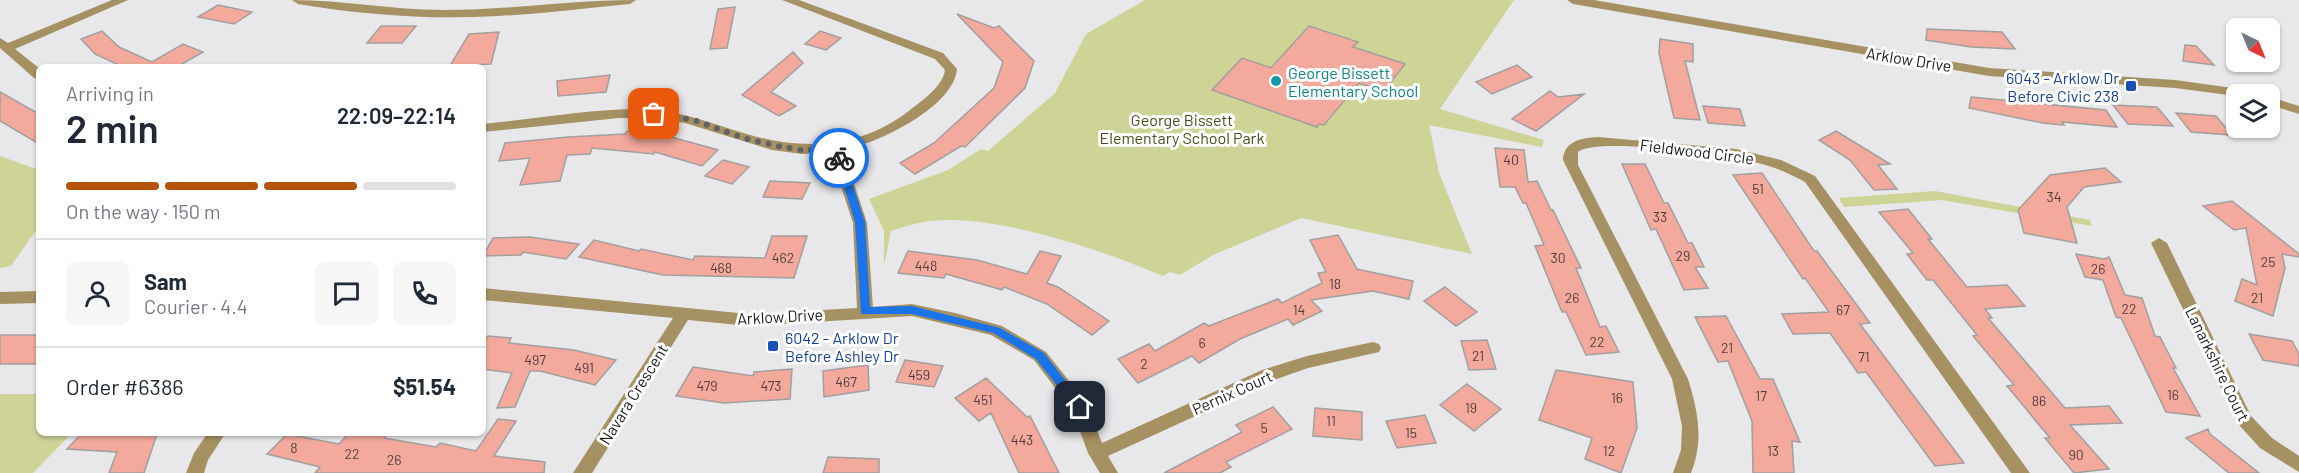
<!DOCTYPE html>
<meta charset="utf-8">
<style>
:root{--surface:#fff;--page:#f6f6f7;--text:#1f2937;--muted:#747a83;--line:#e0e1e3;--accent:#b45309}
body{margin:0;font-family:Barlow,sans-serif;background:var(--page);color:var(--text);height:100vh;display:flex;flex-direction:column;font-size:22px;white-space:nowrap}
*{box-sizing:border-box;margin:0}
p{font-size:20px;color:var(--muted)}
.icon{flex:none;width:33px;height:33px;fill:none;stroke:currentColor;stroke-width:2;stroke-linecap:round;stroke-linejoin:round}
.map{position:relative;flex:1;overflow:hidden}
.sheet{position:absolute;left:36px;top:64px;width:450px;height:372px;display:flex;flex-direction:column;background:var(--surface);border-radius:9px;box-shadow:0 2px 4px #0004}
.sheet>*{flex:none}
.needle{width:39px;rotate:137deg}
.controls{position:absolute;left:2226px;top:18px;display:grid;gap:12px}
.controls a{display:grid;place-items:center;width:54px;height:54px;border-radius:9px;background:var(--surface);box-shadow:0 2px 4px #0004;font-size:30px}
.pin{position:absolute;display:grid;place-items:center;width:51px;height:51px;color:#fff;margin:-26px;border-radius:12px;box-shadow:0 3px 9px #0006}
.courier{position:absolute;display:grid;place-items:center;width:60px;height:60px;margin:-30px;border:4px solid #1a73e8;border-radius:50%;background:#fff;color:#222;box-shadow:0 2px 8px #0007}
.summary em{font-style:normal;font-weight:600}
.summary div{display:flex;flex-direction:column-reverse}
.summary{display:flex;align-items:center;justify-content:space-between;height:102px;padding:0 30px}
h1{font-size:39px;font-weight:600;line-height:45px}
.bar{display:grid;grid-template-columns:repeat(4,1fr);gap:9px 6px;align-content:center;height:72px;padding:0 30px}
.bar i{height:8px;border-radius:4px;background:var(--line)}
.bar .selected{background:var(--accent)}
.bar p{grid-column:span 4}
.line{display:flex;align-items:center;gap:15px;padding:0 30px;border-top:2px solid var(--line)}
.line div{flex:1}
.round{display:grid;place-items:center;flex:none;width:63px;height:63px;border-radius:9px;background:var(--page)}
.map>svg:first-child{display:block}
</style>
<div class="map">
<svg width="2299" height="473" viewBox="0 0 2299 473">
<rect width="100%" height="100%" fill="#e8e8ea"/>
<!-- green -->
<path fill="#ced396" d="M1145 0H1514L1440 109 1544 140 1542 147 1429 125 1439 173 1472 254 1301 218 1213 255 1180 275 1170 272 1163 276C1102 250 997 214 931 221 918 222 904 227 891 231L884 266V231L869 199 948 170 981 149 988 151 1055 93 1086 34Z
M0 156 39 170V226L11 266 0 268Z
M1935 191 2090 220 2092 226 1942 200 1844 207 1839 198Z
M0 394H39V434H71L33 473H0Z"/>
<!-- building -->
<path fill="#f3a99c" stroke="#a19f9f" stroke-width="1.5" d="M218 5 252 12 234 24 198 17Z
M735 7 727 48 710 49 718 9Z
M957 14 994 28 999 26 1034 61 1025 88 965 147 961 146 915 174 900 163 934 143 994 88 1003 62Z
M381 26H416L402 43H367Z
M1309 26 1358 42 1353 47 1405 64 1384 91 1359 83 1324 125 1319 124 1317 127 1212 90 1242 58 1271 68Z
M1927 29 2002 32 2015 49 1971 47 1926 40Z
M102 31 119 47 152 62 183 44 203 52 175 68H125L95 54 81 39Z
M820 31 841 38 826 50 805 44Z
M499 32 491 64 450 66 469 34Z
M1660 39 1693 44V62L1685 61 1700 120 1674 118 1659 53Z
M2185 45 2196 46 2214 65 2183 61Z
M793 52 803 63 771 92 796 106 779 116 742 95Z
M1517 65 1532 77 1492 94 1476 82Z
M610 75 606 92 558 96 557 81Z
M1550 91 1558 97 1584 94 1536 131 1512 119Z
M0 92 39 114V144L0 121Z
M1971 97 2106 110 2117 127 2062 122 2064 125 2043 123 1969 108Z
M2113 105 2157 107 2173 126 2128 124Z
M1703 106 1740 109 1745 126 1708 123Z
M2176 113 2216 116 2232 135 2191 132Z
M627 131 664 135 718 150 702 166 655 152 654 154 592 148 590 154 567 155 560 181 520 185 530 158 499 161 505 143 568 137 625 134Z
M1836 131 1890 164 1878 165 1897 189 1874 190 1850 160 1819 140Z
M1495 148 1524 150 1528 182 1537 181 1551 210H1553L1581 268H1576L1600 327 1606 326 1619 352 1586 355 1566 312H1562L1535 246 1544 245 1526 203H1523L1515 187H1500Z
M723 160 749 167 732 184 705 176Z
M1622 164H1645L1664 203H1668L1688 243H1692L1704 267H1695L1708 288 1684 290 1656 229 1651 230Z
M2105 168 2121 182 2084 187 2067 207 2077 243 2024 233 2018 210 2050 175Z
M1762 173 1814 251H1817L1870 323 1860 324 1964 463 1935 466 1866 372 1858 373 1830 333 1793 334 1782 314 1829 312 1805 278 1803 279 1733 175Z
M770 181 810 183 802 199 763 197Z
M2232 201 2299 254V257L2282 254 2285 268 2273 316 2235 301 2242 279 2257 285 2246 228 2234 230 2203 206Z
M1908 209 1932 239H1928L1967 287 2007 285 2025 306 1985 309 1992 318H1988L2065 408 2109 406 2122 423 2070 425 2109 469 2074 473 2045 438H2050L2007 386 2014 385 1973 336 1977 335 1933 280H1927L1907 254 1913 253 1879 212Z
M1338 235 1357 269 1413 281 1409 299 1373 291 1311 300 1322 311 1293 325 1288 319 1240 339 1199 363 1192 356 1138 383 1118 359 1149 344 1155 351 1204 323 1209 326 1278 299 1282 303 1322 283 1318 273 1326 272 1310 240Z
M772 236H807L794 278 663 275 579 257 594 240 639 251 641 249 693 260 695 256 765 258Z
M530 237 579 244 566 259 523 252 521 255 483 256 493 238Z
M908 251 977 260 1027 274 1040 251 1061 256 1047 283 1058 287 1109 321 1092 335 1047 304 1004 287 1002 290 946 274 944 278 898 273Z
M2076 254 2104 259 2109 257 2125 295 2142 298 2155 336 2160 337 2176 368H2173L2200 416 2166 412 2121 318 2116 317 2103 280 2085 277Z
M1445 287 1477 312 1456 326 1424 301Z
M1726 316 1760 379H1773L1800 442 1792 441 1794 473H1753L1752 421 1728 361 1718 362 1695 317Z
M2249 334 2292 341 2299 354V366L2263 360Z
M0 335H39V364H0Z
M488 336 511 338 509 343 574 350 616 360 595 385 540 371H530L515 407 497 408 512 373 483 369V343Z
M1487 340 1496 369 1469 370 1461 341Z
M905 360 943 366 934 387 896 382Z
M868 365 869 390 824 397 823 371Z
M693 367 753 376 754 372 792 369 790 399 724 403 676 396Z
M1556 370 1633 382 1637 428 1621 473 1585 459 1592 438 1539 420Z
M986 378 1027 417 1030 416 1059 473H1019L991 413 979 421 955 398Z
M1467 384 1501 409 1474 431 1440 405Z
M1273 407 1292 429 1226 462 1231 467 1220 473H1164L1242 432 1236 425Z
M1315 408 1362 412V440L1313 436Z
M1425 415 1436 443 1397 448 1386 421Z
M498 419 516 421 494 456 545 462 544 473H315L320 467 267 454 287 434 339 444 348 434H387L384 438 436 447 440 443 476 451Z
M2208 429 2210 434 2259 473H2229L2186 438Z
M81 434H157L144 473H109L117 452 67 449Z
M828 457 879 459V473H823Z"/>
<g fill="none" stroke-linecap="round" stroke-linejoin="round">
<!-- minor -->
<path fill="#a69163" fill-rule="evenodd" d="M112 0H128L15 49 39 68V79L34 78 0 48V38L8 43Z
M292 0C343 0 393 10 443 10 508 10 572 0 636 0L630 4C586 8 542 14 498 16 431 20 364 15 298 4Z
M782 0H799L943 53 957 69C954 107 877 144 843 150L867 223 873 307 912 304 955 313 1002 326 1046 352 1086 402 1102 443 1262 370 1307 356 1373 342 1379 344 1381 348 1379 352 1308 368 1274 380 1108 456 1118 473H1100L1088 453 1072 410 1034 360 991 335 912 316 749 326 688 320 592 473H573L673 318 483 300V288L749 314 857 308 853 223 830 153 802 154 772 150 685 123 655 118H619L483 132V124C535 119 594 108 646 109 682 111 713 124 747 134 804 151 862 148 910 110 923 100 943 86 945 70L935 59Z
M1567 0H1594L1989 68 2175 80 2247 90 2254 94H2236V96L2175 88 1989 76 1573 4Z
M2270 97 2299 106V114L2270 105Z
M1598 137 1736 149 1781 160 1815 176 2030 473H2011L1805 182C1790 174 1775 167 1758 163 1730 156 1597 136 1578 152V165L1688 379C1698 411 1704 441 1691 473H1673L1681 450 1682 426 1672 379 1563 160C1564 140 1583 138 1598 137Z
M2159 238 2167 243 2251 416 2272 438 2299 456V472L2260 448 2239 425 2151 243Z
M39 291V303L0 304V292Z
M207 434H225L208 460 204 473H186L194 453Z"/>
</g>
<!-- route -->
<path fill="#1a73e8" d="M839 155 844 158 865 222 870 307 912 306 1000 328 1044 353 1084 404V410H1076L1036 359 993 333 912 314H861L855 222 835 158Z"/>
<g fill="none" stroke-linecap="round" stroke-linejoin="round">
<!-- done -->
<path stroke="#636364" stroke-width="6" stroke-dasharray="0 10.8" d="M654 114 694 120 743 138 778 146 801 150 836 149 839 158"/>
</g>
<!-- markers -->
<circle fill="#0f9aa8" stroke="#fff" stroke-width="2" cx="1276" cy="81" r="6"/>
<g fill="#1a4fb4" stroke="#fff" stroke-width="2">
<rect x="2125" y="80" width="12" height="12" rx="3"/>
<rect x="767" y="340" width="12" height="12" rx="3"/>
</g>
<g text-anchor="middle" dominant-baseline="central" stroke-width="6" stroke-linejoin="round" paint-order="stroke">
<!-- number labels -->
<g font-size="14" fill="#513e3c">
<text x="1511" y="159">40</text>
<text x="1758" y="188">51</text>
<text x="2054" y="196">34</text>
<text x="1660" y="216">33</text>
<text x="1683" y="255">29</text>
<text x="783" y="257">462</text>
<text x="1558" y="257">30</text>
<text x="2268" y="261">25</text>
<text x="926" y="265">448</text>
<text x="721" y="267">468</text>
<text x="2098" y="268">26</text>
<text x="1335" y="283">18</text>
<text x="1572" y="297">26</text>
<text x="2257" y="297">21</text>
<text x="2129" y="308">22</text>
<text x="1299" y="309">14</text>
<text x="1843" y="309">67</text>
<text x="1597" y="341">22</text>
<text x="1202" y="342">6</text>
<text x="1727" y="347">21</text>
<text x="1478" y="355">21</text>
<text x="1864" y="356">71</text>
<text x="535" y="359">497</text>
<text x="1144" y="363">2</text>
<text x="584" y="367">491</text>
<text x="919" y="374">459</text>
<text x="846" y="381">467</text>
<text x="707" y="385">479</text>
<text x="771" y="385">473</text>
<text x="2173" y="394">16</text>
<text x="1761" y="395">17</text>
<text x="1617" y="397">16</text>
<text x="983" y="399">451</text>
<text x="2039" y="400">86</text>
<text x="1471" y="407">19</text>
<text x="1331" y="420">11</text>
<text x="1264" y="427">5</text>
<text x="1411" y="432">15</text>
<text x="1022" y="439">443</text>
<text x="294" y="447">8</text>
<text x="1609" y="450">12</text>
<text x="1773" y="450">13</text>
<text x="352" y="453">22</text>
<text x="2076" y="454">90</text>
<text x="394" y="459">26</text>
</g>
<!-- street labels -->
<g font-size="16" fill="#1b1b1c" stroke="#fff">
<text transform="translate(1909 59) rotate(9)">Arklow Drive</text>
<text transform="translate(1697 151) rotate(7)">Fieldwood Circle</text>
<text transform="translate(780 316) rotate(-3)">Arklow Drive</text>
<text transform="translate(2218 364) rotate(64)">Lanarkshire Court</text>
<text transform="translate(1232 392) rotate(-24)">Pernix Court</text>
<text transform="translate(633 394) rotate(-58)">Navara Crescent</text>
</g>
<!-- culture labels -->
<g font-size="16" fill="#0d838f" stroke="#fff" text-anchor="start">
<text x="1288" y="72">George Bissett<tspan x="1288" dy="18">Elementary School</tspan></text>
</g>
<!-- transit labels -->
<g font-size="16" fill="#164399" stroke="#fff" text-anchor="end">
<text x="2119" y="77">6043 - Arklow Dr<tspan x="2119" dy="18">Before Civic 238</tspan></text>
<text x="785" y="337" text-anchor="start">6042 - Arklow Dr<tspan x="785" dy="18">Before Ashley Dr</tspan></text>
</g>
<!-- park labels -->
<g font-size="16" fill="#4b4e1b" stroke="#fff">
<text x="1182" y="119">George Bissett<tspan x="1182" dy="18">Elementary School Park</tspan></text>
</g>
</g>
</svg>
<div class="controls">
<a><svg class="needle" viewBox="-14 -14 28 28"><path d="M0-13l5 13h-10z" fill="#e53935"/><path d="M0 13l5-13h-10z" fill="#747a83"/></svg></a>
<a><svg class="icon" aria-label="layers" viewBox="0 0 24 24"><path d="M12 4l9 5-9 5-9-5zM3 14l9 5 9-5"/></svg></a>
</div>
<div class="pin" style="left:654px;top:114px;background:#ea580c"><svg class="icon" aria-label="bag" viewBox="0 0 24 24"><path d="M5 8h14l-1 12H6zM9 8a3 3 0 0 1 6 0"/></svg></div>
<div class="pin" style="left:1080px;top:407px;background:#1f2937"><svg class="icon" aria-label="home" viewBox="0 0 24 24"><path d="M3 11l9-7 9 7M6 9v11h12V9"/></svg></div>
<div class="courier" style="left:839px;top:158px"><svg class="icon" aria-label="bike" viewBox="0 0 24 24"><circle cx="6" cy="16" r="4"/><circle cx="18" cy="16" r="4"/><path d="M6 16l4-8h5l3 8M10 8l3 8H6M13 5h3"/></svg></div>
<section class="sheet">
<div class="summary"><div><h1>2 min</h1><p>Arriving in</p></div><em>22:09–22:14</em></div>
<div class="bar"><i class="selected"></i><i class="selected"></i><i class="selected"></i><i></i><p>On the way · 150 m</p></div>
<div class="line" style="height:108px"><a class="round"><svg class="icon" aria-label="person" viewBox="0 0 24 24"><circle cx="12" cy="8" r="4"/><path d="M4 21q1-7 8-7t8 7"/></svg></a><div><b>Sam</b><p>Courier · 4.4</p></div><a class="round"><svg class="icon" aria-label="chat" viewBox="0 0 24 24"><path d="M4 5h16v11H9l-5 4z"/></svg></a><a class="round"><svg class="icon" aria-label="phone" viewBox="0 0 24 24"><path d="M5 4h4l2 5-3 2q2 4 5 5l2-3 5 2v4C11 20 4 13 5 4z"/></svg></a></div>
<div class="line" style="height:78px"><div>Order #6386</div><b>$51.54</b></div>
</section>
</div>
